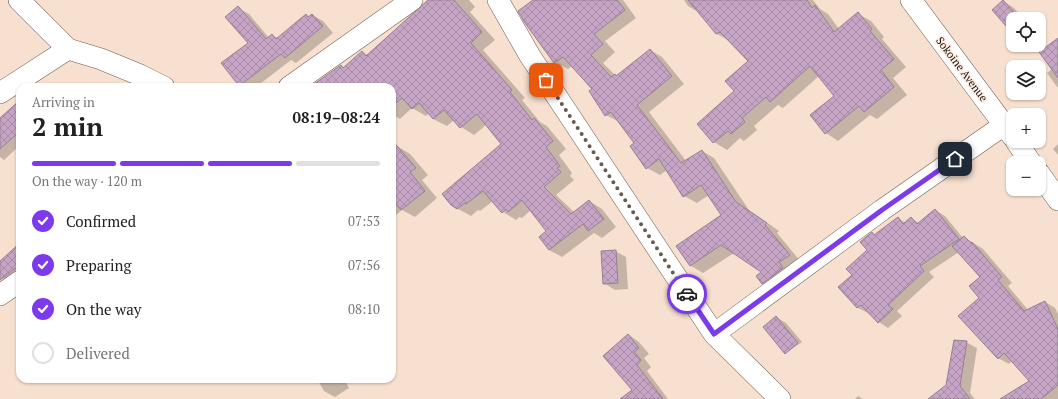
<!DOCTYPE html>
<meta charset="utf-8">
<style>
:root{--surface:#fff;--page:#f6f6f6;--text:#202124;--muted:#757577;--line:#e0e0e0;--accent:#7c3aed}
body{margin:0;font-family:"PT Serif",serif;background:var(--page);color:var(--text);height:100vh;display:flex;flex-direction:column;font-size:15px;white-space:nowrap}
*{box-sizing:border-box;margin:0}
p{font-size:13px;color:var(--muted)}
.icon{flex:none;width:22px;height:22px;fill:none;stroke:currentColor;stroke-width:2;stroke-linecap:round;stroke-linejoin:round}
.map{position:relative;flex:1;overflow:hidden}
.details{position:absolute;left:16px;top:83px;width:380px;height:300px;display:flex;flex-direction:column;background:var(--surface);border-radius:12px;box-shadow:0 1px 3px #0004}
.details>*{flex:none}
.fabs{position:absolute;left:1006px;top:12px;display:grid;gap:8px}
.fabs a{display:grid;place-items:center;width:40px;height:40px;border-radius:8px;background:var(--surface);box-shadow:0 1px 3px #0004;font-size:20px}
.pin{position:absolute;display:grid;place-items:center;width:34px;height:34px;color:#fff;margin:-17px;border-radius:8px;box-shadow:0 2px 6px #0006}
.courier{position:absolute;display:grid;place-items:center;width:40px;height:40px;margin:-20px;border:3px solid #7c3aed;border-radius:50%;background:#fff;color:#222;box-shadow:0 1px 5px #0007}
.head em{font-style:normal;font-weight:600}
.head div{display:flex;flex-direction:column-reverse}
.head{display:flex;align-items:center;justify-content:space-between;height:68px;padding:0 16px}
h1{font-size:26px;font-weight:600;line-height:30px}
.bar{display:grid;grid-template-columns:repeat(4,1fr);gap:6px 4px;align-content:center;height:48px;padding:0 16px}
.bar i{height:5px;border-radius:3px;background:var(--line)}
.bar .selected{background:var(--accent)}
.bar p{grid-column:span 4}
ol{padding:0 16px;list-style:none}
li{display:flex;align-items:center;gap:12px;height:44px}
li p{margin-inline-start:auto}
li .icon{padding:4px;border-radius:50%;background:var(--accent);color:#fff;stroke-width:4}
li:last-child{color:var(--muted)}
li i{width:22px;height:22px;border:2px solid var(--line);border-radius:50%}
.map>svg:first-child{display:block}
</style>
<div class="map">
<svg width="1058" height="399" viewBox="0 0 1058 399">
<defs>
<pattern id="building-cross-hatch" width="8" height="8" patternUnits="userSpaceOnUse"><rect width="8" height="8" fill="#c6a4c5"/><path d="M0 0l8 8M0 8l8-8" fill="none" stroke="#aa8ca8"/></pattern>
</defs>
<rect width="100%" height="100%" fill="#f7e0d0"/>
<!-- shadow -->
<path fill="#0003" d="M430 0H469L475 7 470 12 495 40 483 50 525 98 522 100 540 122 547 126 566 149 559 155 572 173 570 176 574 180 556 195 574 212 589 201 602 209 616 227 602 238 594 233 562 257 549 250 548 232 531 210 522 218 519 217 516 220 503 212 493 201 480 211 478 210 471 216 451 205 502 144 487 124 474 135 461 127 454 120 447 126 433 119 429 113 426 116 412 108 400 119 394 115 392 117V87H311L341 66 344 68 362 52 368 55Z
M534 0H623L636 18 605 41 615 52 603 63 617 77 650 50 662 57 684 84 649 112 686 161 702 151 714 158 749 210 779 231 777 233 801 262 775 290 762 283V272L734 253 703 273 691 266 677 246 722 216 709 195 697 203 684 196 667 170 660 175 647 168 635 143 619 122 606 115 593 90 572 66 568 69 555 62Z
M684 0H813L820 9 828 14 839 29 858 14 871 21 884 37 882 39 906 67 893 78 907 95 877 119 870 115 838 141 826 133 835 96 819 76 783 108 778 105 754 126 757 130 744 141 740 138 727 150 714 142 750 61 730 41 717 34 700 13 688 6Z
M1003 1 1014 8 1024 19H1013V32Z
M238 8 249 14 269 38 272 35 278 38 306 15 309 17 312 15 323 21 333 33 296 63 291 60 256 87H243L240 85 249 43Z
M1058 39V88L1047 73 1052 69Z
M20 102V145L4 160 0 157V120Z
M1058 144V155L1053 149Z
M397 146 410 154 428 175 422 180 437 198 415 217 402 210 392 218V150Z
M935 210 945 216 963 238 964 237 983 249 1012 283 1008 286 1028 310 1045 302 1055 308 1058 314V399H1002L1031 381 1012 361 1009 364 998 358 980 298 981 277 959 252 929 272 934 277 897 311 902 316 888 328 879 322 869 312 868 313 858 308 840 287 853 275 868 251 872 234 875 235 898 218 906 223 911 218 919 223Z
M20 248V279L13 285 0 276V263Z
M615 251 626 257 628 289 615 290 604 283Z
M776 317 786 323 802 342 789 351 779 345Z
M629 335 639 342 649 354 644 358 651 367 647 371 668 399H635Z
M966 342 977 348 970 393 975 399H932L947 386Z
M317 379H344L349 388 335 397 324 391Z
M858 396 863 399H855Z"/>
<!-- building -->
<path fill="url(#building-cross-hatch)" stroke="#948193" d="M428 0H454L482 32 471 43 512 90 510 92 532 120 534 118 553 141 546 147 560 166 557 168 561 172 544 187 571 214 589 200 604 219 588 231 583 224 549 250 539 237 546 231 522 200 508 212 506 209 502 213 483 191 466 204 465 203 457 209 451 205 442 194 501 144 477 114 460 128 444 110 433 119 419 103 412 109 402 98 392 106V87H310L341 65 343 68 362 51 366 56Z
M533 0H617L625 10 594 34 603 44 591 55 611 77 615 74 616 76 650 49 672 76 637 105 681 163 702 150 736 202 767 223 765 225 790 255 779 262 783 268 762 284 756 276 761 272 721 245 690 266 676 246 721 215 701 185 683 197 659 159 646 169 630 146 634 143 611 112 605 116 589 91 592 89 563 57 554 63 525 23 518 11Z
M688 0H807L812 8 815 5 834 32 858 12 872 29 870 31 894 59 881 70 894 87 864 112 859 106 825 134 810 115 834 96 810 66 770 102 766 97 742 118 745 122 731 134 728 131 713 143 697 124 734 91 725 81 748 61 720 32 716 34Z
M1003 0 1013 11V34L992 10Z
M238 6 266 39 272 34 276 39 306 14 308 17 312 14 323 26 285 58 281 54 239 86 221 63 248 43 225 17Z
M1058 38V78L1039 52Z
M20 100V131L0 149V118Z
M392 140 416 168 410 172 425 191 401 210 392 199Z
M935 209 959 239 920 266 924 271 888 305 893 309 878 323 861 305 857 308 838 287 852 275 846 269 867 250 860 242 872 232 874 235 898 217 903 224 911 217 917 224Z
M964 236 971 243 972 242 1002 277 998 280 1024 311 1045 301 1058 329V385L1041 399H1000L1029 381 1004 353 998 359 958 316 979 298 969 286 980 277 952 246Z
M20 243V265L0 280V261Z
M616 250 618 283 603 284 601 251Z
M776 316 798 343 785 354 763 327Z
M628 334 639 348 634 352 641 360 637 365 663 399H620L632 390 603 356Z
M954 340 967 341 960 386 970 399H928L946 385Z"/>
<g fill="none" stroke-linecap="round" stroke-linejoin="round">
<!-- minor casing -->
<g stroke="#705c4f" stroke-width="22">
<path id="minor" d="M19 0 68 49 101 59 140 75 164 87
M498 0 530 56 714 334 780 399
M911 0 1013 137
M289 87 412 0
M0 93 68 49
M1016 141 1031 163
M1039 173 1058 200
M0 295 20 281
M714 334 882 210 1004 125"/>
</g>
<!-- minor -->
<use href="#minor" stroke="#fff" stroke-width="21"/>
</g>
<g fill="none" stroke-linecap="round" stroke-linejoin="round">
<!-- done -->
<path stroke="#675a51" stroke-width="4" stroke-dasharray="0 7.2" d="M546 80 687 294"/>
<!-- route -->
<path stroke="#7c3aed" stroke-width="5" d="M687 294 714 334 882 210 955 159"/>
</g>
<g text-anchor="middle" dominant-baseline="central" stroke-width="3.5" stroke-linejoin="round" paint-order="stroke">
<!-- street labels -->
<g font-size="11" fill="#1a120d" stroke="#fdefe5">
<text transform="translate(962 69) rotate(53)">Sokoine Avenue</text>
</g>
</g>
</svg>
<div class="fabs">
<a><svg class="icon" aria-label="locate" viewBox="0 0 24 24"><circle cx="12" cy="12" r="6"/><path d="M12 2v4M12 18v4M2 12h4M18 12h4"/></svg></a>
<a><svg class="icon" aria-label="layers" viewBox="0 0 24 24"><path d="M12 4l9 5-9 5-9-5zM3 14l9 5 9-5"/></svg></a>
<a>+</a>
<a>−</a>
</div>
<div class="pin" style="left:546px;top:80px;background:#ea580c"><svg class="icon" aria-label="bag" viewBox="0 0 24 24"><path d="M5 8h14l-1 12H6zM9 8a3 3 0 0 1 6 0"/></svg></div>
<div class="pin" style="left:955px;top:159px;background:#1f2937"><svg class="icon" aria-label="home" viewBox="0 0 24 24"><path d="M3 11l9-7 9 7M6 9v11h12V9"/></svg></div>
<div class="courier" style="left:687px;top:294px"><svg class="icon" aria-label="car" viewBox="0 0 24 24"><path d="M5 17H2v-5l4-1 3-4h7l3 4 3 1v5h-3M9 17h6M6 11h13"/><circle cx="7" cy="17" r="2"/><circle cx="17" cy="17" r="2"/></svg></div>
<section class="details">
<div class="head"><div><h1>2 min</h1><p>Arriving in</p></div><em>08:19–08:24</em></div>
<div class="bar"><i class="selected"></i><i class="selected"></i><i class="selected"></i><i></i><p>On the way · 120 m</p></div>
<ol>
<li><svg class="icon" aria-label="check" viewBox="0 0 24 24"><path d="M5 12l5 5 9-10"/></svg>Confirmed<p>07:53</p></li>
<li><svg class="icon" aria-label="check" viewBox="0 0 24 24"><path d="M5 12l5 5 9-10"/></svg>Preparing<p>07:56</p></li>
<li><svg class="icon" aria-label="check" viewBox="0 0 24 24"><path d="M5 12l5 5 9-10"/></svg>On the way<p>08:10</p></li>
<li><i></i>Delivered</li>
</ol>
</section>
</div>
